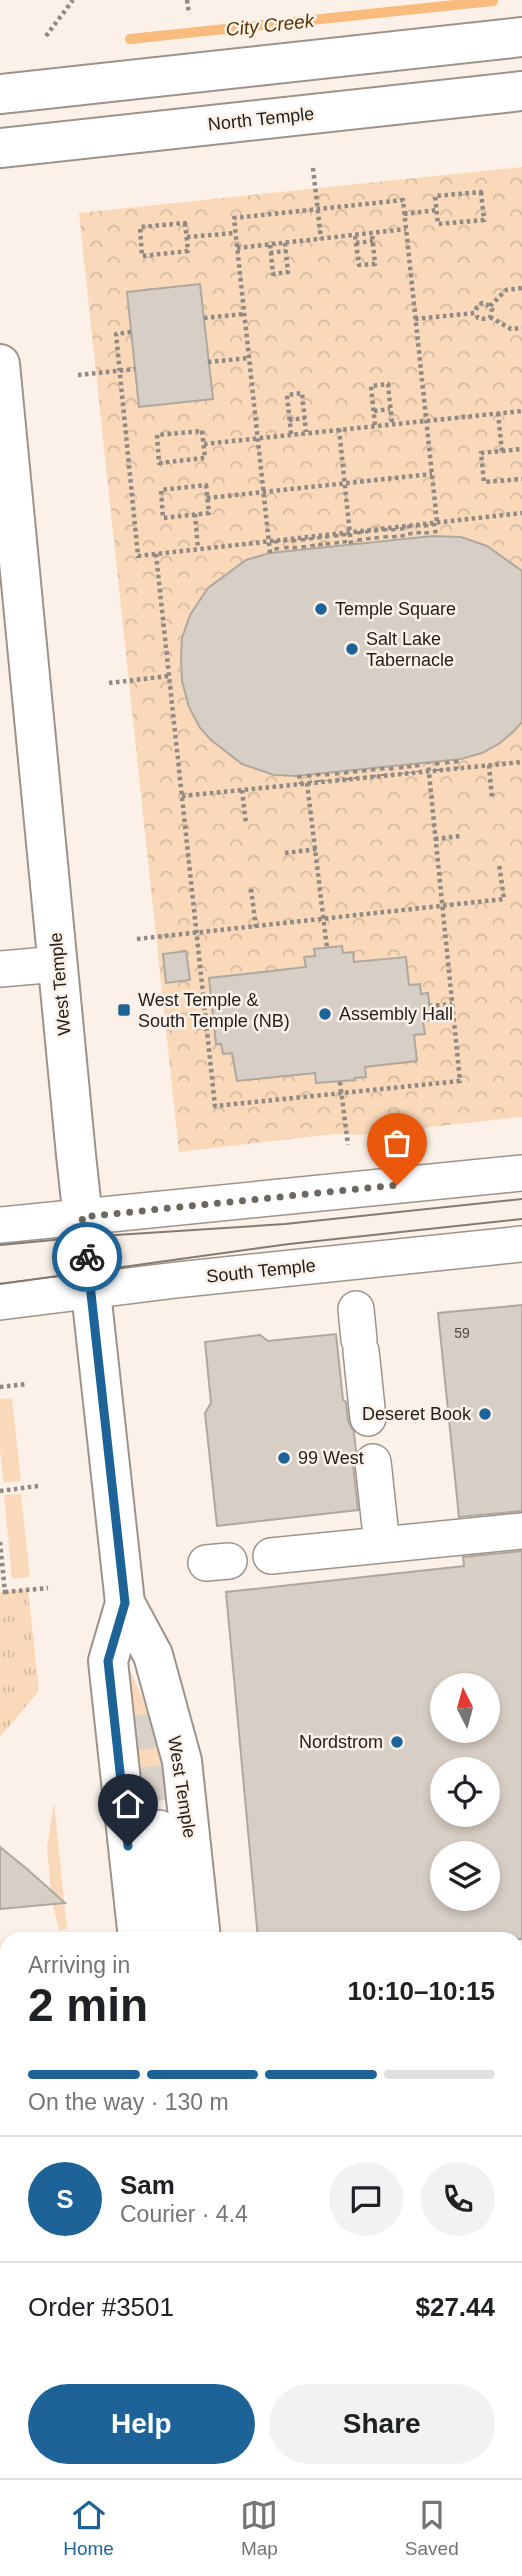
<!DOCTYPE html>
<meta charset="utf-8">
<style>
:root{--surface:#fff;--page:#f2f2f2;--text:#202124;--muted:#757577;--line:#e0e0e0;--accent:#1e6398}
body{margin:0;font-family:Helvetica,sans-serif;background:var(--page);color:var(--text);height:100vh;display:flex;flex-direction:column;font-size:26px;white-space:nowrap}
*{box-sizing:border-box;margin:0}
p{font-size:23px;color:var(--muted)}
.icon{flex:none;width:38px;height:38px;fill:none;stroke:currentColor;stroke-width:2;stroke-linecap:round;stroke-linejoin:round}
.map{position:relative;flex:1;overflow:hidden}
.side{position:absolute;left:0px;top:1932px;width:523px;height:546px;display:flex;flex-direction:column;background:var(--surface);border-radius:21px 21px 0 0;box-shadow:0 4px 10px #0003}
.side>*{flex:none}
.needle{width:46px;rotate:354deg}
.fabs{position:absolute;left:430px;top:1673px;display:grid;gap:14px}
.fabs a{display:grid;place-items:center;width:70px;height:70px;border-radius:50%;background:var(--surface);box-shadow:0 4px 10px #0003;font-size:35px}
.pin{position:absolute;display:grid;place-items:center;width:60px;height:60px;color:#fff;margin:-72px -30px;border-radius:50% 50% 50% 0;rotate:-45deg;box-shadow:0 0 7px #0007}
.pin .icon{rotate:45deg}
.courier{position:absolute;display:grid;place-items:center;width:70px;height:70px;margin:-35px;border:5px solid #1e6398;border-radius:50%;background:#fff;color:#222;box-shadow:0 2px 9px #0007}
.headline em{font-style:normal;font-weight:600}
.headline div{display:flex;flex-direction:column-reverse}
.headline{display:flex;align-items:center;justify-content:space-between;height:119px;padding:0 28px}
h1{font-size:46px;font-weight:600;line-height:52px}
.bar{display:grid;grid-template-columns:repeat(4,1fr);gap:10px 7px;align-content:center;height:84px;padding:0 28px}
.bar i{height:9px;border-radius:5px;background:var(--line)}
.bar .active{background:var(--accent)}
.bar p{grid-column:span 4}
.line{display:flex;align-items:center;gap:18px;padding:0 28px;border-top:2px solid var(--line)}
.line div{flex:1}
.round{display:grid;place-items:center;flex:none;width:74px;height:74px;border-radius:37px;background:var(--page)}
.primary-button{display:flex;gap:14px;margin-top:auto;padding:14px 28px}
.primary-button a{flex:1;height:80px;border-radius:42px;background:var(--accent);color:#fff;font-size:28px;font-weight:600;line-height:80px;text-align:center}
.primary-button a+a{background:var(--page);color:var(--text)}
.dock{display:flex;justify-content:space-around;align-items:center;height:98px;border-top:2px solid var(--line);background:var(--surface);font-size:19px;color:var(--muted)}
.dock a{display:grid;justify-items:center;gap:4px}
.dock .active{color:var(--accent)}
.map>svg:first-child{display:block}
</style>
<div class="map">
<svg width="522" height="2478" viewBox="0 0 522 2478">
<defs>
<pattern id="grass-tufts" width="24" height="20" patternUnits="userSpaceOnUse" patternTransform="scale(1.75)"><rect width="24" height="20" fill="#f9d9ba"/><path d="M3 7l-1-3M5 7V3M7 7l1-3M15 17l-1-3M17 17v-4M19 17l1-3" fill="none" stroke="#d5ba9f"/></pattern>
<pattern id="park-crowns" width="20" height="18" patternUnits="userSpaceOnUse" patternTransform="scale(1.75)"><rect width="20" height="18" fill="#f9d9ba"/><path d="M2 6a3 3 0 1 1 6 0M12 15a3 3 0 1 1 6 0" fill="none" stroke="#d5ba9f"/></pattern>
</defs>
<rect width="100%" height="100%" fill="#fbf1e8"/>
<!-- grass -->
<path fill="url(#grass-tufts)" d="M28 1589 39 1691 0 1737V1592Z"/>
<!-- park -->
<path fill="url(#park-crowns)" d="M522 167V1117L359 1135 335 1134 179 1152 79 213Z"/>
<!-- garden -->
<path fill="#f9d9ba" d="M12 1398 21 1481 4 1483 0 1450V1399Z
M21 1494 30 1577 12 1579 4 1495Z
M124 1670H129L132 1674 171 1766 173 1781 133 1784Z
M54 1802 67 1929 59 1930 51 1897 47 1847Z"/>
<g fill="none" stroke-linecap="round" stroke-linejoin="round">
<!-- stream -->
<path stroke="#f9bc7e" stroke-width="10" d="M130 39 493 1"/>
</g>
<!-- building -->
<path fill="#d7cec5" stroke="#b0a79f" stroke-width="2" fill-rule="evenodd" d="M200 284 213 399 139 407 127 292Z
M433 536 461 537 487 546 522 571V722L514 731 500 743 482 753 461 759 296 776 274 775 242 764 211 740 200 728 189 707 182 681 181 659 182 638 190 615 208 588 246 560 270 553Z
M342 946 343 953 353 952 354 962 406 957 409 985 420 984 421 994 428 993 431 1020 423 1022 425 1034 414 1035 417 1061 365 1067 366 1077 355 1078V1080L316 1083 315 1073 237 1081 232 1053 223 1054 221 1044H216L209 978 306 967 304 957 315 956 314 949Z
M186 951 190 980 166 983 163 954Z
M522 1305V1511L459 1517 438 1313Z
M336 1334 343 1400 346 1402 348 1421 354 1432 356 1452 353 1464 358 1510 217 1526 205 1413 211 1403 205 1342 260 1335 268 1341Z
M522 1551V1939H258L226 1592 464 1566 463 1557ZM443 1685H488V1731H443ZM443 1769H488V1815H443ZM443 1853H488V1899H443Z
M0 1847 27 1869 65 1903 0 1909Z"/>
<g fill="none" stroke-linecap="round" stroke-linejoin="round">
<!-- minor-tunnel -->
<path stroke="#dad1c9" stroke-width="35" stroke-dasharray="35 18" stroke-linecap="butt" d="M144 1714 159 1828"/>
<!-- minor casing -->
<g stroke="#9c948b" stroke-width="38">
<path id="minor" d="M0 969 58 964
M0 1225 522 1173
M0 1302 176 1280 522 1244
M356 1309 359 1340
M361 1351 368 1418
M373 1462 382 1545
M271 1556 522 1531
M206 1563 229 1561
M159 1828 170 1939
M516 2330 522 2329
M516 2376H522"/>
</g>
<!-- major casing -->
<g stroke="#9c948b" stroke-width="42">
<path id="major" d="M0 94 522 37
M0 148 522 91
M0 364 76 1155 125 1603 153 1655 182 1761 201 1939
M125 1603 108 1661 138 1939
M221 2471 222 2478"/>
</g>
<!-- path -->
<path stroke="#918983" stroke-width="4.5" stroke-dasharray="3.5 3.5" stroke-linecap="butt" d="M187 0 189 14
M46 36 73 0
M313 168 321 239
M481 192 484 220 438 224 435 196Z
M404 214 437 210
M185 223 188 251 142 256 140 227Z
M355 236 359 265 375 264 372 233
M187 237 235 233
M356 243 373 241
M270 245 273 274 288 272 285 243
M237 248 406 229
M270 253 286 251
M490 306 506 290 522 288
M490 317 511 329 522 328
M204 318 244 314
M415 319 475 313 478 318 486 319 490 317 492 309 488 305 482 303 477 307 475 313
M131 332 116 334 138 556 522 513
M208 362 249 358
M78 375 135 369
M374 411 390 409
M498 413 502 451 481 453 484 482 522 479
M289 420 305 418
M375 425 371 386 388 384 392 423
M339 429 351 544
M202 431 205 458 159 463 157 435Z
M291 434 287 395 302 393 306 432
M204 444 522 411
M502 451 522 449
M206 485 209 513 163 518 161 490Z
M207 498 432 474
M195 514 198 549
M434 523 436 536
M418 524 419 537
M426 524 427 537
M409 525 411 538
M402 527 403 539
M385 528 386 541
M393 528 395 540
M376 529 377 542
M367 530 369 543
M359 531 360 544
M344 533 345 545
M336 534 337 546
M327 535 328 546
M319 536 321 547
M311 537 313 548
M303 538 304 549
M285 539 287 551
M294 539 295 550
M276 540 277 552
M270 553 234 218 403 200 437 522
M156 554 215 1106 460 1081 428 763
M109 683 169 676
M456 760 457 769
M447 761 448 770
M437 762 438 771
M417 764 418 772
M409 765 410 773
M489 765 492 798
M401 766 402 774
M382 767 383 776
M391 767 392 775
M373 768 374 777
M364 769 365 778
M355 770 356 779
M346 771 347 780
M337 772 338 781
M318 773 319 782
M327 773 328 781
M309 774 310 783
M299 775 301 784
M307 783 327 948
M242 790 246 824
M182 796 522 762
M435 839 460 836
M285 853 317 849
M251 889 256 927
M137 939 504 899 499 864
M429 1006 452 1004
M340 1082 348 1145
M0 1387 27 1384
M0 1491 38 1486
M0 1542 5 1592H0
M5 1592 48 1588
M115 2471 118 2478
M139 2471 142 2478"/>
<!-- minor -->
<use href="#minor" stroke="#fff" stroke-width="35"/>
<!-- major -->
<use href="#major" stroke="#fff" stroke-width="38"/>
<!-- tram -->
<path stroke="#827b75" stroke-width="2" d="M0 1245 85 1237 285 1224 522 1199
M0 1284 289 1244 522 1219"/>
</g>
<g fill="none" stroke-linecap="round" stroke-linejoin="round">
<!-- done -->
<path stroke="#6d6762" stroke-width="7" stroke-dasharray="0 12.6" d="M87 1257 82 1217 397 1185"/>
<!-- route -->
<path stroke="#1e6398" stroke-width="9" d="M87 1257 125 1603 108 1661 128 1846"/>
</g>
<!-- markers -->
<g fill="#1e6398" stroke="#fbf1e8" stroke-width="2.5">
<circle cx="321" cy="609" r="7"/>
<circle cx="352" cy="649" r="7"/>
<rect x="117" y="1003" width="14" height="14" rx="3.5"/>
<circle cx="325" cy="1014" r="7"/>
<circle cx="485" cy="1414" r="7"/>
<circle cx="284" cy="1458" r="7"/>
<circle cx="397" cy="1742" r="7"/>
</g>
<g text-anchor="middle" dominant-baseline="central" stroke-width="5" stroke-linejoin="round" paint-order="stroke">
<!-- number labels -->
<g font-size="14" fill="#4e4945">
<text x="462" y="1333">59</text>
</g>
<!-- street labels -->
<g font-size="18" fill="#211d1a" stroke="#fbf1e8">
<text transform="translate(261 119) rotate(-6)">North Temple</text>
<text transform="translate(60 984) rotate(-95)">West Temple</text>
<text transform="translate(261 1271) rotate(-6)">South Temple</text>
<text transform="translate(182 1787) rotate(81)">West Temple</text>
</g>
<!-- poi labels -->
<g font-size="18" fill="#211d1a" stroke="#fbf1e8" text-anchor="start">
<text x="335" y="609">Temple Square</text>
<text x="366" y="639">Salt Lake<tspan x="366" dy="21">Tabernacle</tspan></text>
<text x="138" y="1000">West Temple &amp;<tspan x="138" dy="21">South Temple (NB)</tspan></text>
<text x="339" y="1014">Assembly Hall</text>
<text x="471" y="1414" text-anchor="end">Deseret Book</text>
<text x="298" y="1458">99 West</text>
<text x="383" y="1742" text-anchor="end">Nordstrom</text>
</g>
<!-- water labels -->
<g font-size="19" font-style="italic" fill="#5b3501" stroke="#fbf1e8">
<text transform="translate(270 25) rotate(-6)">City Creek</text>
</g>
</g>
</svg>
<div class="fabs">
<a><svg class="needle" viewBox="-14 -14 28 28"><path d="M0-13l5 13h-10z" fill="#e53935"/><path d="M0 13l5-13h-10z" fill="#757577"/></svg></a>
<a><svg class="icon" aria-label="locate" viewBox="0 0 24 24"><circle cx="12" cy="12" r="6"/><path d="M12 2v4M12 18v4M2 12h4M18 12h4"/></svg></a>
<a><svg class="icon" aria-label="layers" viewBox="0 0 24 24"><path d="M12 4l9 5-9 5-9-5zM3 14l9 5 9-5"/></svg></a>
</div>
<div class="pin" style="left:397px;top:1185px;background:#ea580c"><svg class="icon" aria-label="bag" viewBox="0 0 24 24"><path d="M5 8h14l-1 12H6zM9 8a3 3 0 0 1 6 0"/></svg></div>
<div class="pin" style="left:128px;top:1846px;background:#1f2937"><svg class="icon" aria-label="home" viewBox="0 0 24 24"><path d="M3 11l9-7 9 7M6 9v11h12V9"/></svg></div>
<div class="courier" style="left:87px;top:1257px"><svg class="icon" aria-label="bike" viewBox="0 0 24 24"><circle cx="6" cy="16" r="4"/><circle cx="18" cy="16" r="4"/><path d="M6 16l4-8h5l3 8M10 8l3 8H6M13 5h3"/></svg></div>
<section class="side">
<div class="headline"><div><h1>2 min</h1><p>Arriving in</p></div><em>10:10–10:15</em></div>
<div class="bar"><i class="active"></i><i class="active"></i><i class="active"></i><i></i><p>On the way · 130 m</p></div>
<div class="line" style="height:126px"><b class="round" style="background:var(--accent);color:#fff">S</b><div><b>Sam</b><p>Courier · 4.4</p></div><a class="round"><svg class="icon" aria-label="chat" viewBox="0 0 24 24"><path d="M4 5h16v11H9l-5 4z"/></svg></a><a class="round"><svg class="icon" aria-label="phone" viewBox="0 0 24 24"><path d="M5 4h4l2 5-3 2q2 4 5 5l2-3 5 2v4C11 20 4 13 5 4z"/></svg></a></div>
<div class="line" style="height:91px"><div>Order #3501</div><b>$27.44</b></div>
<div class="primary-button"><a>Help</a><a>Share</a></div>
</section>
</div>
<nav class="dock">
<a class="active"><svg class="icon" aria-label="home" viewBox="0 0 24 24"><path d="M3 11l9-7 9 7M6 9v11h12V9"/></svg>Home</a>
<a><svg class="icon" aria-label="map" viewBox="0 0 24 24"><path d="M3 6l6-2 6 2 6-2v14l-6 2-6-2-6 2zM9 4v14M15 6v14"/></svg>Map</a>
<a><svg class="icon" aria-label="saved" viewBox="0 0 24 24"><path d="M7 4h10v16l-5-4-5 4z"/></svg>Saved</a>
</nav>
